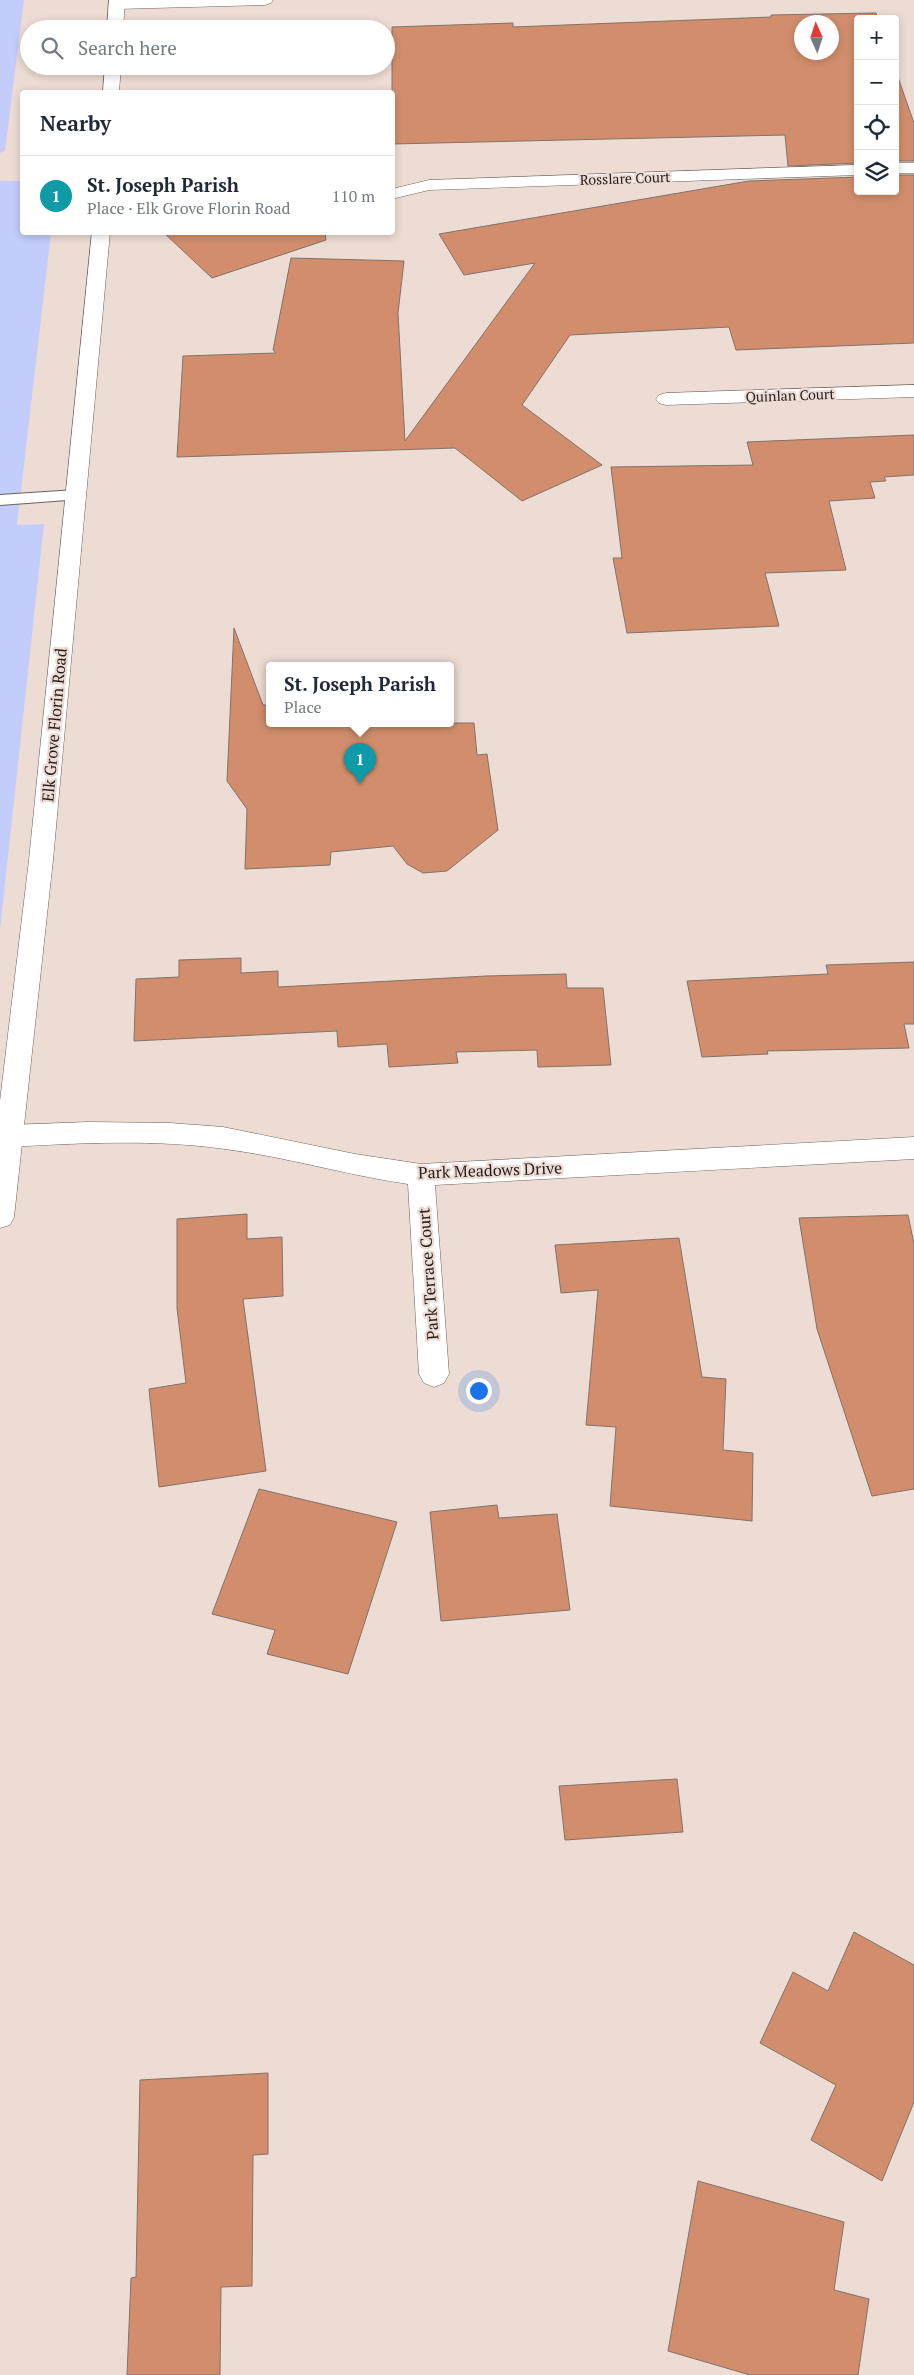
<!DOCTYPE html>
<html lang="en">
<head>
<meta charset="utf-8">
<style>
	:root { --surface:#fff; --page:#f2f2f3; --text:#1f2937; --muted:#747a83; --line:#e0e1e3; --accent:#2563eb }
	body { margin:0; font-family:"PT Serif",serif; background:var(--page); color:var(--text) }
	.controls { position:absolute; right:15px; top:15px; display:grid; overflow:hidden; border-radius:5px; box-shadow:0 2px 8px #0003 }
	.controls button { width:45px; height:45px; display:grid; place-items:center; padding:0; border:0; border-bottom:1px solid var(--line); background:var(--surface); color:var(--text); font:25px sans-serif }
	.compass { position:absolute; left:794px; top:15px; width:45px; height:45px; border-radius:50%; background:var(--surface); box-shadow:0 2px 8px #0003; rotate:357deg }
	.you { position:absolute; left:478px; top:1390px; width:18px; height:18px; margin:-12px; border:4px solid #fff; border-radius:50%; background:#1a73e8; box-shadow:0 0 0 8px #1a73e833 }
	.badge { display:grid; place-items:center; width:32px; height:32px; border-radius:50%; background:var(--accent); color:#fff; font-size:16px; font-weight:700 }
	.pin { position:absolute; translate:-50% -41px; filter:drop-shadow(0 1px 2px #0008) }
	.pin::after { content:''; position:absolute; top:26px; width:18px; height:15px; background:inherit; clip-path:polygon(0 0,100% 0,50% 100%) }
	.popup { position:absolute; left:266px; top:662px; width:188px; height:65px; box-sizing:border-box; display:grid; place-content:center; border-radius:5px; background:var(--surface); filter:drop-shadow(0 1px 4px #0005); font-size:16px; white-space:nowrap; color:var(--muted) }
	.popup b { font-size:19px; color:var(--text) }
	.popup::after { content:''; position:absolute; left:50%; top:100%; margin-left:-10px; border:10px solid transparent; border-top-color:var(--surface) }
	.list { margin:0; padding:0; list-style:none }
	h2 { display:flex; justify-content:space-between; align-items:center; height:65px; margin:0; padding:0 20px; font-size:21px }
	h2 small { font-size:16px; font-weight:400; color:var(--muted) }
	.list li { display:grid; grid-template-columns:32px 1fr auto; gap:15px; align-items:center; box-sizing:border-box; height:80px; padding:0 20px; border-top:1px solid var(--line) }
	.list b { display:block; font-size:19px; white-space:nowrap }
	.list p { margin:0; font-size:16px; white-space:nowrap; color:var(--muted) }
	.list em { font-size:16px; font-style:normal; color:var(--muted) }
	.icon { flex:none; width:28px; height:28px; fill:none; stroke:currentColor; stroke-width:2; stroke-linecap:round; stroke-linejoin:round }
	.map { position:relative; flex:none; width:914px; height:2375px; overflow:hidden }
	.search { position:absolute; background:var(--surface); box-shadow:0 2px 8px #0003; left:20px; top:20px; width:375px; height:55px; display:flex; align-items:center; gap:12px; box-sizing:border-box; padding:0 18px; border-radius:28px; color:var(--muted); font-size:19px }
	.panel { position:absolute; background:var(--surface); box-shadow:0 2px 8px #0003; left:20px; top:90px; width:375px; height:145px; border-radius:5px }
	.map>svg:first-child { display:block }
	.green { fill:#c2cdfc }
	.building { fill:#d28e6c; stroke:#81726b; fill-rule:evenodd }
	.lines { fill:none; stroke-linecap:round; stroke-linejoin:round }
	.lane-casing { stroke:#6f615a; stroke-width:2 }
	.street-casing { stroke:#6f615a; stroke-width:1 }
	.secondary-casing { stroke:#6f615a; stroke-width:1 }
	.lane { fill:#fff; fill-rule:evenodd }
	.street { fill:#fff; fill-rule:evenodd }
	.secondary { fill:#fff; fill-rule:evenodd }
	.labels { text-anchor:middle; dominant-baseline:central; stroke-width:4.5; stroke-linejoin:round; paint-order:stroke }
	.far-street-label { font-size:14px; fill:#26201d; stroke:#eddcd4 }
	.street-label { font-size:16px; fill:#26201d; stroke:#eddcd4 }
</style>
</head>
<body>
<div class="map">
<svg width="914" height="2375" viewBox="0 0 914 2375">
	<rect width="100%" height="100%" fill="#eddcd4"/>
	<path class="green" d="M0 0H24L5 151 0 153Z
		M0 181H22V232L51 233 17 525 44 524 0 930Z"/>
	<path class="building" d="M876 13 878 19H858V163L788 166 785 135 392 144V27L513 23V27L771 17V15ZM802 22H832V52H802Z
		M895 69 914 123V161H895Z
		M895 175H914V343L736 350 729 327 570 335 522 405 602 465 522 501 455 448 177 457 183 356 276 353 273 350 291 258 404 261 398 313 405 441 535 263 464 275 439 234 749 181 858 177V191H895Z
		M163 232H325L326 240 212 278Z
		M914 435V475L884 477 886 481 870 482 875 498 829 501 846 570 765 573 779 626 627 633 613 558H622L611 467 753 465 747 442Z
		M234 628 263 705H270V723H474L477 755 487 754 498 830 447 871 423 873 407 864 393 846 331 852 330 865 245 869 247 809 227 781Z
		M241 958V973L278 971V987L486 976 566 974 567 988H603L611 1065 538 1067 537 1050 456 1052 458 1063 389 1067 387 1044 338 1047 337 1031 134 1041 136 979 179 977V960Z
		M914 962V1024H904L909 1048 767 1051 768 1054 702 1057 687 981 828 974 826 965Z
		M247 1214V1239L282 1237 283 1296 243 1299 266 1471 159 1487 149 1389 186 1383 177 1308V1219Z
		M908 1215 914 1244V1489L872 1496 817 1329 799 1218Z
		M679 1238 702 1377 726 1379 723 1450 753 1453 752 1521 610 1506 616 1427 586 1425 598 1290 561 1293 555 1245Z
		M259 1489 397 1522 348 1674 267 1654 275 1630 212 1614Z
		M497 1505 499 1518 557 1514 570 1610 441 1621 430 1512Z
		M677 1779 683 1832 565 1840 559 1786Z
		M854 1932 914 1965V2102L882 2181 811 2140 836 2085 760 2043 793 1972 828 1991Z
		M268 2073V2154L253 2155 252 2286 221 2287 220 2375H127L131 2278 136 2277 140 2080Z
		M698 2181 844 2222 834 2290 869 2299 858 2375H750L668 2351Z"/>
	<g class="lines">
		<g class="lane-casing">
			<path id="lane" d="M75 490 81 491 84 495 81 499 0 505V495Z"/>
		</g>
		<g class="street-casing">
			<path id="street" d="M114 0H273L271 3 265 5 117 9 111 7 109 4Z
				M895 163H914V173H895Z
				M858 165V175L429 190 392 199V189L429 180Z
				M914 385V397L666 405 659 403 656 399 659 395 666 393Z
				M89 1122 170 1123 223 1127 355 1154 421 1164 914 1137V1159L435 1185 449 1374 444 1383 434 1387 424 1383 419 1374 408 1184C346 1175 287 1157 225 1149 154 1139 81 1143 9 1147L0 1144V1128L9 1125Z"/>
		</g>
		<g class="secondary-casing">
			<path id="secondary" d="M109 0H125L123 29H107Z
				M105 66H121L119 92H103Z
				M92 232H110L53 860 14 1217 10 1225 0 1228V1101L29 860Z"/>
		</g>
		<use href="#lane" class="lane"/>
		<use href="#street" class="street"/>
		<use href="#secondary" class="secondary"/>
	</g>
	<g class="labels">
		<g class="far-street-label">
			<text transform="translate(625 178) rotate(-2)">Rosslare Court</text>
			<text transform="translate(790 395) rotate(-2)">Quinlan Court</text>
		</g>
		<g class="street-label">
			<text transform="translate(54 725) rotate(-85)">Elk Grove Florin Road</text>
			<text transform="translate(490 1170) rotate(-2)">Park Meadows Drive</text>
			<text transform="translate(428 1274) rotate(-94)">Park Terrace Court</text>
		</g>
	</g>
</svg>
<div class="controls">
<button>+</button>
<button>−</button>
<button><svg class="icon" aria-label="locate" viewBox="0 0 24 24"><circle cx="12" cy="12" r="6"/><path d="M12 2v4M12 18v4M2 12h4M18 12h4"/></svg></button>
<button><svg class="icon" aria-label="layers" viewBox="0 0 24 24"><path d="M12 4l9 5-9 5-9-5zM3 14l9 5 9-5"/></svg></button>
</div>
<svg class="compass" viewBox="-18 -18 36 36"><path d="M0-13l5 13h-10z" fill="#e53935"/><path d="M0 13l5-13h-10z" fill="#747a83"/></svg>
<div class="you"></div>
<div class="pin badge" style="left:360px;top:784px;background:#0f9aa8">1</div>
<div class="popup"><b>St. Joseph Parish</b>Place</div>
<div class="search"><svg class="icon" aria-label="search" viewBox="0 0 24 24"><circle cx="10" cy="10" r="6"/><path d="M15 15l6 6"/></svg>Search here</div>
<section class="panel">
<h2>Nearby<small></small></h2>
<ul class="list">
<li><span class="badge" style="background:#0f9aa8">1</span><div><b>St. Joseph Parish</b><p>Place · Elk Grove Florin Road</p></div><em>110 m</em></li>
</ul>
</section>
</div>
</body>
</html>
